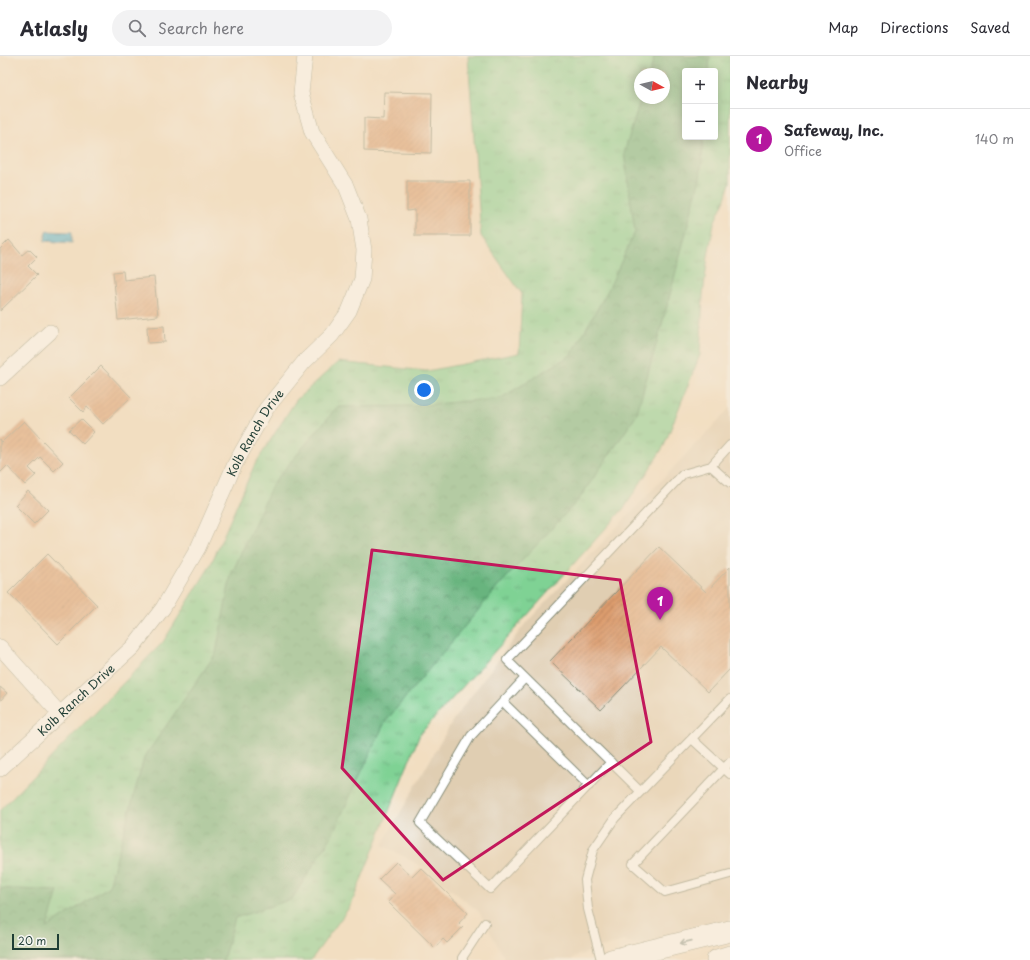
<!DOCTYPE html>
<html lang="en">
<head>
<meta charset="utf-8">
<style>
	:root { --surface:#fff; --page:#f2f2f3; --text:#2b2b33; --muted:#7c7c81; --line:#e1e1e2; --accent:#b5179e }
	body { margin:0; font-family:"Playpen Sans",sans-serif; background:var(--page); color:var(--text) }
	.controls { position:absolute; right:12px; top:12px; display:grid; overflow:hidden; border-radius:4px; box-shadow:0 2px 10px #0003 }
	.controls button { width:36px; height:36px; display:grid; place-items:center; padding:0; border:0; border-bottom:1px solid var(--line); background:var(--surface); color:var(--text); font:20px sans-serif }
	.compass { position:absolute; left:634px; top:12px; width:36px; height:36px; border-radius:50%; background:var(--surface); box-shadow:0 2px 10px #0003; rotate:98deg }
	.scale { position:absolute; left:12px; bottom:10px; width:47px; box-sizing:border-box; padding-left:4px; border:2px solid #1f3d34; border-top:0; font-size:11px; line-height:14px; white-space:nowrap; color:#1f3d34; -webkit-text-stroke:3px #f6f6f2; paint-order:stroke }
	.you { position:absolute; left:424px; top:334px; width:14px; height:14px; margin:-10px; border:3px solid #fff; border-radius:50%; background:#1a73e8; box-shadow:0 0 0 6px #1a73e833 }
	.badge { display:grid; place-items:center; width:26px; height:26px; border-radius:50%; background:var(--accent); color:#fff; font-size:13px; font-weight:700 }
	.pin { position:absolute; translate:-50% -33px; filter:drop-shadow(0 1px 2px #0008) }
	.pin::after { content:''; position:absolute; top:21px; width:14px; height:12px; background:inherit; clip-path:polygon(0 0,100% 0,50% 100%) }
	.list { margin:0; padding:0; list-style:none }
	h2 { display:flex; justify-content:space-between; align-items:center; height:52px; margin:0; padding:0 16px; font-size:17px }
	h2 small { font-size:13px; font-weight:400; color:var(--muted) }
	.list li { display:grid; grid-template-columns:26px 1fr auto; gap:12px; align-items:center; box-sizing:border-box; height:60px; padding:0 16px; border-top:1px solid var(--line) }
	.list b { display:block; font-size:15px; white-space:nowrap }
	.list p { margin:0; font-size:13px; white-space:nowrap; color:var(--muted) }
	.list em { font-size:13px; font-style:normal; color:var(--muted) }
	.icon { flex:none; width:22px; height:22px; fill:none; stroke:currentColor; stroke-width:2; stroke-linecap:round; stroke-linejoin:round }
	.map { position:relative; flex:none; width:730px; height:904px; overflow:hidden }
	header { display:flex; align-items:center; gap:24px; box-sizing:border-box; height:56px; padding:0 20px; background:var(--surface); border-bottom:1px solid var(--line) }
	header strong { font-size:19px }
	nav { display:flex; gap:22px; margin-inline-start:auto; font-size:14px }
	.search { width:280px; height:36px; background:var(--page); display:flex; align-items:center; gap:10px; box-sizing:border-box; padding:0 14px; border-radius:22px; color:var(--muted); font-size:15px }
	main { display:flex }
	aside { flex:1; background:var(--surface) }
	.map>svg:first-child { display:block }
	.built { fill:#e0ceb2 }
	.grass { fill:url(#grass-tufts); stroke:#4f8864; fill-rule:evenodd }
	.forest { fill:url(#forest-crowns); stroke:#437859 }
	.water { fill:url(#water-waves); stroke:#3b7a84 }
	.building { fill:url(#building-hatch) }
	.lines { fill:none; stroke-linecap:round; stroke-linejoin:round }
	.lane-casing { stroke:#888e7a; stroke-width:10 }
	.street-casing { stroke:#888e7a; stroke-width:16 }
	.secondary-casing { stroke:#888e7a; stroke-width:22 }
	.lane { stroke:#fff; stroke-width:8 }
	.street { stroke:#fff; stroke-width:15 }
	.secondary { stroke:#fff; stroke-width:21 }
	.oneway { stroke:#8f9e9a }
	.marked { fill:none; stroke:#c2185b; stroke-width:3; stroke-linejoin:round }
	.labels { text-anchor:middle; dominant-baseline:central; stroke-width:3.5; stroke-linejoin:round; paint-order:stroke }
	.street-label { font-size:12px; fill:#1f3d34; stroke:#f6f6f2 }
</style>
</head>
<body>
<header>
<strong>Atlasly</strong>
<div class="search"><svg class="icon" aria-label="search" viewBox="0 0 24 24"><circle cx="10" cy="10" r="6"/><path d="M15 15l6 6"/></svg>Search here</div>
<nav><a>Map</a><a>Directions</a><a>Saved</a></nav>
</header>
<main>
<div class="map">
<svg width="730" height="904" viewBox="0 0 730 904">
	<defs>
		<pattern id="grass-tufts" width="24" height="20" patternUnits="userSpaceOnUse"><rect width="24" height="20" fill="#7fd294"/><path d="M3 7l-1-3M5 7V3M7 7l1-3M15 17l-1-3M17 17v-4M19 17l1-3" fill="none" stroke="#67ac7a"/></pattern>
		<pattern id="forest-crowns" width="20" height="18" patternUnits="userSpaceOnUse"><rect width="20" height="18" fill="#67b47e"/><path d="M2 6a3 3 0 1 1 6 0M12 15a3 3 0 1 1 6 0" fill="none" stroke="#549468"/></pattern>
		<pattern id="water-waves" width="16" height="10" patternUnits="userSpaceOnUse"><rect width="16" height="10" fill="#57b6d5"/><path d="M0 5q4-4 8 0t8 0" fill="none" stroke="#4795ae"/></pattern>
		<pattern id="building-hatch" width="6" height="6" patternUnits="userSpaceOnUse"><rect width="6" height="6" fill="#dc9b6d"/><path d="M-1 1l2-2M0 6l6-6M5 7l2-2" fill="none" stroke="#b2805a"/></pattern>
	</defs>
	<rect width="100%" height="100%" fill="#f6f6f2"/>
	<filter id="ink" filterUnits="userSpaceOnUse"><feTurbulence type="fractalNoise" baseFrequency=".025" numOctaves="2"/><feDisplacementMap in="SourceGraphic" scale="8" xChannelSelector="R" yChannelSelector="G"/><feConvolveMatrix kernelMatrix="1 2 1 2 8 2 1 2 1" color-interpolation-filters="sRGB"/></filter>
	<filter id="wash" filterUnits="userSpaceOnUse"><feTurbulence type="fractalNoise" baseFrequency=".012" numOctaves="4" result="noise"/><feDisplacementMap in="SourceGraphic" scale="16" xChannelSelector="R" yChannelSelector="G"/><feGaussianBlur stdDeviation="0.9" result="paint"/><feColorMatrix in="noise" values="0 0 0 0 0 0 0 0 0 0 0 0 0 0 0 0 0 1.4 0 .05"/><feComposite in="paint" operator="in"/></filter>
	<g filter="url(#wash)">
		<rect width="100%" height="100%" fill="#f2dec1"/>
		<path class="built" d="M730 352V868L640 888 631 887 623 885 574 901 572 904H506L479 856 423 811 382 789 453 664 525 568Z"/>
		<path class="grass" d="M468 0H730V126L725 143 714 167 708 200 703 239 700 299 664 390 625 451 420 678 351 849 311 904H0V754L163 586 210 510 254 410 296 344 338 306 427 315 519 297 522 238 481 180ZM685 15H715V81H685ZM640 18H664V42H640Z"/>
		<path class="forest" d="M655 0H710L709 15H685V81H704L700 122 666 254 636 360 579 443 494 535 385 666 330 783 292 843 235 862 223 904H0V832L58 835 47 872 109 830 144 702 216 597 231 519 273 427 337 351 412 350 501 342 571 299 608 234 635 176 624 97 641 42H664V18H649Z"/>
		<path class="water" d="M46 175 72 176V187L45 185Z"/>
		<g id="blocks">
			<path class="building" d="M384 36 432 37 431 97 364 95V62L383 63Z
				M407 125H470V180H415V154L407 155Z
				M9 184 22 199 29 193 37 201 28 210 37 219 0 255V228L1 227 0 226V193Z
				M123 215 124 224 154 221 158 260 118 264 113 216Z
				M164 270 165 286 148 287 147 271Z
				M101 310 131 341 103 368 87 351 83 356 69 342Z
				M81 363 94 376 83 388 69 374Z
				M24 365 63 406 54 415 40 401 29 412 36 419 25 429 7 410 0 417V383L2 386Z
				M28 435 48 454 34 468 15 449Z
				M659 491 706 536 730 511V613L708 636 661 591 601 654 550 605Z
				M47 498 97 549 58 588 8 537Z
				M0 631 7 637 0 645Z
				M396 806 412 821 421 812 468 857 459 867 463 871 447 887 443 883 435 892 388 846 395 838 379 823Z"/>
		</g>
	</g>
	<g filter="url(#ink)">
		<use href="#blocks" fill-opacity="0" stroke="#888e7a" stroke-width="1"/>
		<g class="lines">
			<g class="lane-casing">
				<path id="lane" d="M711 410 730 389
					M525 622 471 680 420 767 490 833 611 706
					M503 646 589 730
					M692 683 730 718
					M730 706 633 808 665 836 730 818
					M640 735 507 604 683 418 711 410 730 427
					M463 904 462 902 485 867
					M601 904 588 853 585 824 593 794 615 762 730 643"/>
			</g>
			<g class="street-casing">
				<g id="street">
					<path d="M0 322 50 276"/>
					<path d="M0 591 60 658"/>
					<path id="s1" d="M0 713 133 591 163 552 198 492 235 408 266 353 304 306 332 279 349 255 362 223 364 194 359 163 346 130 312 76 301 37 305 0"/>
				</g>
			</g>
			<g class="secondary-casing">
				<path id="secondary" d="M611 904 730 875
					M717 904 730 900"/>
			</g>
			<use href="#lane" class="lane"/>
			<use href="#street" class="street"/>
			<use href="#secondary" class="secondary"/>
		</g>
		<defs><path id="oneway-shaft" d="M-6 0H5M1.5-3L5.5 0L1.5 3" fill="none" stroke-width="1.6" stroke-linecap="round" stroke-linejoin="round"/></defs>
		<use class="oneway" href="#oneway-shaft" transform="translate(686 886) rotate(167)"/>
	</g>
	<path d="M0 0H730V904H0ZM372 494 620 524 651 686 443 824 342 712Z" fill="#f2dec1" fill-opacity=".55" fill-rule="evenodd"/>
	<path class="marked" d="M372 494 620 524 651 686 443 824 342 712Z"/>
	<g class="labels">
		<g class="street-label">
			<text stroke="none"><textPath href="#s1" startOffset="428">Kolb Ranch Drive</textPath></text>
			<text stroke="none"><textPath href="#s1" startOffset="103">Kolb Ranch Drive</textPath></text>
		</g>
	</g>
</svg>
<div class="controls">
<button>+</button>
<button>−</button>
</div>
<svg class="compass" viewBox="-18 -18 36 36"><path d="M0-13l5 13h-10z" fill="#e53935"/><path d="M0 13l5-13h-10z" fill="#7c7c81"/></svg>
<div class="scale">20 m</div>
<div class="you"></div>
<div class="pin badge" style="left:660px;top:564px">1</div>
</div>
<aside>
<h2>Nearby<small></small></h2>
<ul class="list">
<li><span class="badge">1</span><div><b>Safeway, Inc.</b><p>Office</p></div><em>140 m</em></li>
</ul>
</aside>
</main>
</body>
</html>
